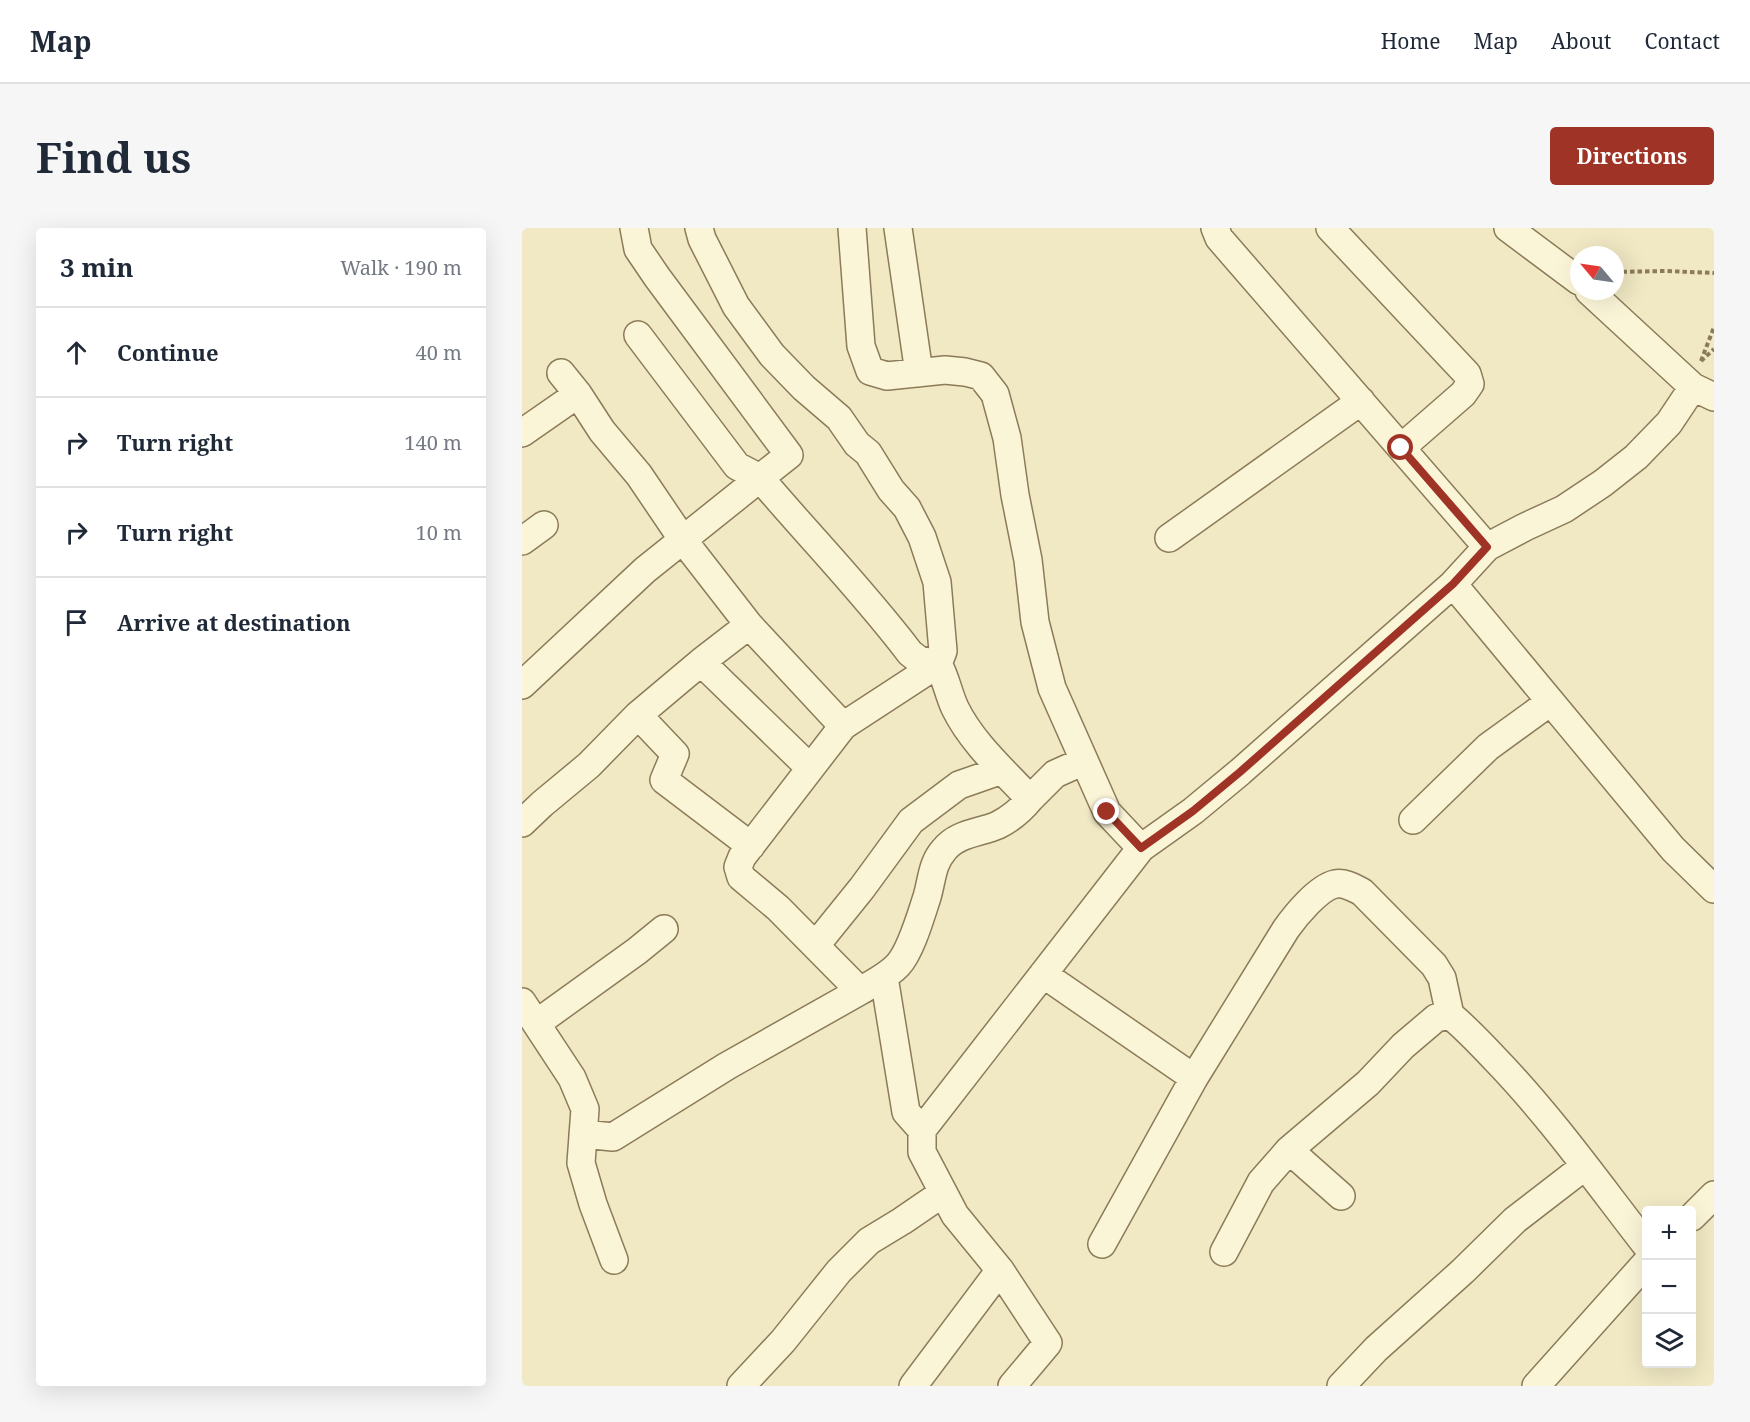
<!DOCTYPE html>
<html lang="en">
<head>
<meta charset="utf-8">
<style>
	:root { --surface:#fff; --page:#f6f6f7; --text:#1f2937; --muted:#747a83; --line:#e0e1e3; --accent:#9f3426 }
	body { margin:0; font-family:"Noto Serif",serif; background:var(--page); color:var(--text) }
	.controls { position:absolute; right:18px; bottom:18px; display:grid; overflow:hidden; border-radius:6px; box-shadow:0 6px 24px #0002 }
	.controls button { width:54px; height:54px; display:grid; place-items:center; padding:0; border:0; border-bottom:2px solid var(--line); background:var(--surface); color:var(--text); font:30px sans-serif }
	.compass { position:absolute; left:1048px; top:18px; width:54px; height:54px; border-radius:50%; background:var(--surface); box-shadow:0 6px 24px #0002; rotate:299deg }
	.stop { position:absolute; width:18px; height:18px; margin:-14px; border:4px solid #9f3426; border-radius:50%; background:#fff }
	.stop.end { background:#9f3426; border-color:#fff; box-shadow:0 2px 6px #0008 }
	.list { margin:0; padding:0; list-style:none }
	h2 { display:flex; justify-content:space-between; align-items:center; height:78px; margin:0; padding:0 24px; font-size:26px }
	h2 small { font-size:20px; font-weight:400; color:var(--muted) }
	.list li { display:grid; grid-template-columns:39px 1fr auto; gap:18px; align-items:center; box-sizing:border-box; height:90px; padding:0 24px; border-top:2px solid var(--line) }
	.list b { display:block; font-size:22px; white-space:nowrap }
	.list em { font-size:20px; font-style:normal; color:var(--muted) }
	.icon { flex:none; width:33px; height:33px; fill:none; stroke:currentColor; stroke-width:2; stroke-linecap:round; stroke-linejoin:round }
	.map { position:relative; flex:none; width:1192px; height:1158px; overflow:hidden; border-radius:6px }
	header { display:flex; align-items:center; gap:36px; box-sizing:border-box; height:84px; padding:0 30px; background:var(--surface); border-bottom:2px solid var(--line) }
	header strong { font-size:28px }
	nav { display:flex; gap:33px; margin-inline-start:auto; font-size:21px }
	.intro { display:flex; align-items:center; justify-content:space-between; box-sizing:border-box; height:144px; padding:0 36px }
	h1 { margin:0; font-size:42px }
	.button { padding:15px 27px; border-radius:6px; background:var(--accent); color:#fff; font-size:21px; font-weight:700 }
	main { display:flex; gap:36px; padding:0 36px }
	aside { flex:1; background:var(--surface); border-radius:6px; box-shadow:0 6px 24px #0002 }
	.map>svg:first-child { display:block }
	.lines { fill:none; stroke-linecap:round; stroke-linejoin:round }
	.minor-casing { stroke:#8c7b59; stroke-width:30 }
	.path { stroke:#8c7b59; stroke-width:4; stroke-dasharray:4.5 3; stroke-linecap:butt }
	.minor { stroke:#fbf5d8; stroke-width:27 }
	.route { stroke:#9f3426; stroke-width:8 }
</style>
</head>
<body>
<header>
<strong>Map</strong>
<nav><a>Home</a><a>Map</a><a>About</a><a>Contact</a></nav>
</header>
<div class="intro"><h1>Find us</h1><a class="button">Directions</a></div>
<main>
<aside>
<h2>3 min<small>Walk · 190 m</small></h2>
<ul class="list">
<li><svg class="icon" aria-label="ahead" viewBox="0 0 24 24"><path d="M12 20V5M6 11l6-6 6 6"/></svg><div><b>Continue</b></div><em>40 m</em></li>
<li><svg class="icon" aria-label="right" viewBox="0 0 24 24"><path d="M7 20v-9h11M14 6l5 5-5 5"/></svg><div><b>Turn right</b></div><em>140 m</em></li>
<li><svg class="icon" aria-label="right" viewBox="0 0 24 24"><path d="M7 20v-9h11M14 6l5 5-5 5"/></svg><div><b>Turn right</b></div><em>10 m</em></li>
<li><svg class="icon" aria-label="arrive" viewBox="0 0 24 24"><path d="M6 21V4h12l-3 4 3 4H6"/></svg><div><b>Arrive at destination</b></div></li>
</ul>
</aside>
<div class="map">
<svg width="1192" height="1158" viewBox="0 0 1192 1158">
	<rect width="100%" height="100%" fill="#f1e9c4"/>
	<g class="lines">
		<g class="minor-casing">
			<path id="minor" d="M112 0 116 21 135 49 267 227 238 250C288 309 341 363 388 425L397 432 416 436C424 450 426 465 433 480 450 515 482 543 508 571L533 546 562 533
				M177 0 180 11 214 78 250 127 282 160 317 190 335 216 346 225 369 262 385 280 400 309 415 354 421 423 416 436 321 498 227 397
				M330 0 339 118 348 143 365 148 423 142 443 144 459 148 473 166 485 210 493 267 506 332 513 394 530 460 585 584 619 620
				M376 0 397 145
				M693 0 697 10 965 319
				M808 0 945 146 948 156 941 166 879 220
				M986 0 1057 53
				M1067 63 1171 159 1192 169
				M0 205 56 166
				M647 310 839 173
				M0 313 22 297
				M931 356 1151 621 1192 661
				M179 434 288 540
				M0 457 123 342 238 250 215 238 116 107
				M116 487 153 526 142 552 229 618
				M891 592 966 519 1028 474
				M0 595 20 576 67 537 116 487 179 434 227 397 161 312 117 247 80 203 56 166 39 145
				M294 717 340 660 389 593 437 557 480 542
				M521 746 672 850 764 701C774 687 796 660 813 656 823 654 832 660 840 664L912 737 920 750 928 787
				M362 749 384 884 400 902
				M338 763C351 755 366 748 376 737 389 723 399 687 405 669 410 652 410 635 422 622 435 605 458 605 476 597 488 591 499 582 508 571
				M0 774 50 850 63 881 59 935 71 976 92 1032
				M15 795 115 723 142 701
				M61 906 91 909 205 838 338 763 256 680 219 649 216 639 220 629 321 498
				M767 922 819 968
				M1170 989 1192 967
				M580 1016 672 850
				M702 1024 739 954 767 922 846 855 881 818 914 790 928 787C944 800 959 816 974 832 1029 889 1075 954 1124 1017
				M219 1158 261 1113 317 1043 347 1013 380 993 421 965
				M391 1158 478 1042
				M490 1158 526 1115 478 1042 433 987 400 924V902L619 620 671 583 718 544 931 356 965 319 1003 299 1042 281 1081 255 1114 229 1147 195 1171 159
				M819 1158 854 1121 941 1043 993 992 1063 938
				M1014 1158 1124 1035"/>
		</g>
		<path class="path" d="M1093 44 1144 43 1192 45
			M1179 133 1192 121
			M1179 133 1192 99"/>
		<use href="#minor" class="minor"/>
	</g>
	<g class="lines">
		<path class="route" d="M585 584 619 620 671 583 718 544 931 356 965 319 879 220"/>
	</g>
</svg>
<div class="controls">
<button>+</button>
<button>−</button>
<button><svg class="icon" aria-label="layers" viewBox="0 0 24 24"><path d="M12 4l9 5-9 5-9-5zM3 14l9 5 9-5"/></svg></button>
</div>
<svg class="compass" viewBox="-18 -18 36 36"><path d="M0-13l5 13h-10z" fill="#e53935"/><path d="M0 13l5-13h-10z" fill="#747a83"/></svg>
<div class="stop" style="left:879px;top:220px"></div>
<div class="stop end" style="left:585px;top:584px"></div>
</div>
</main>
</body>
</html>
